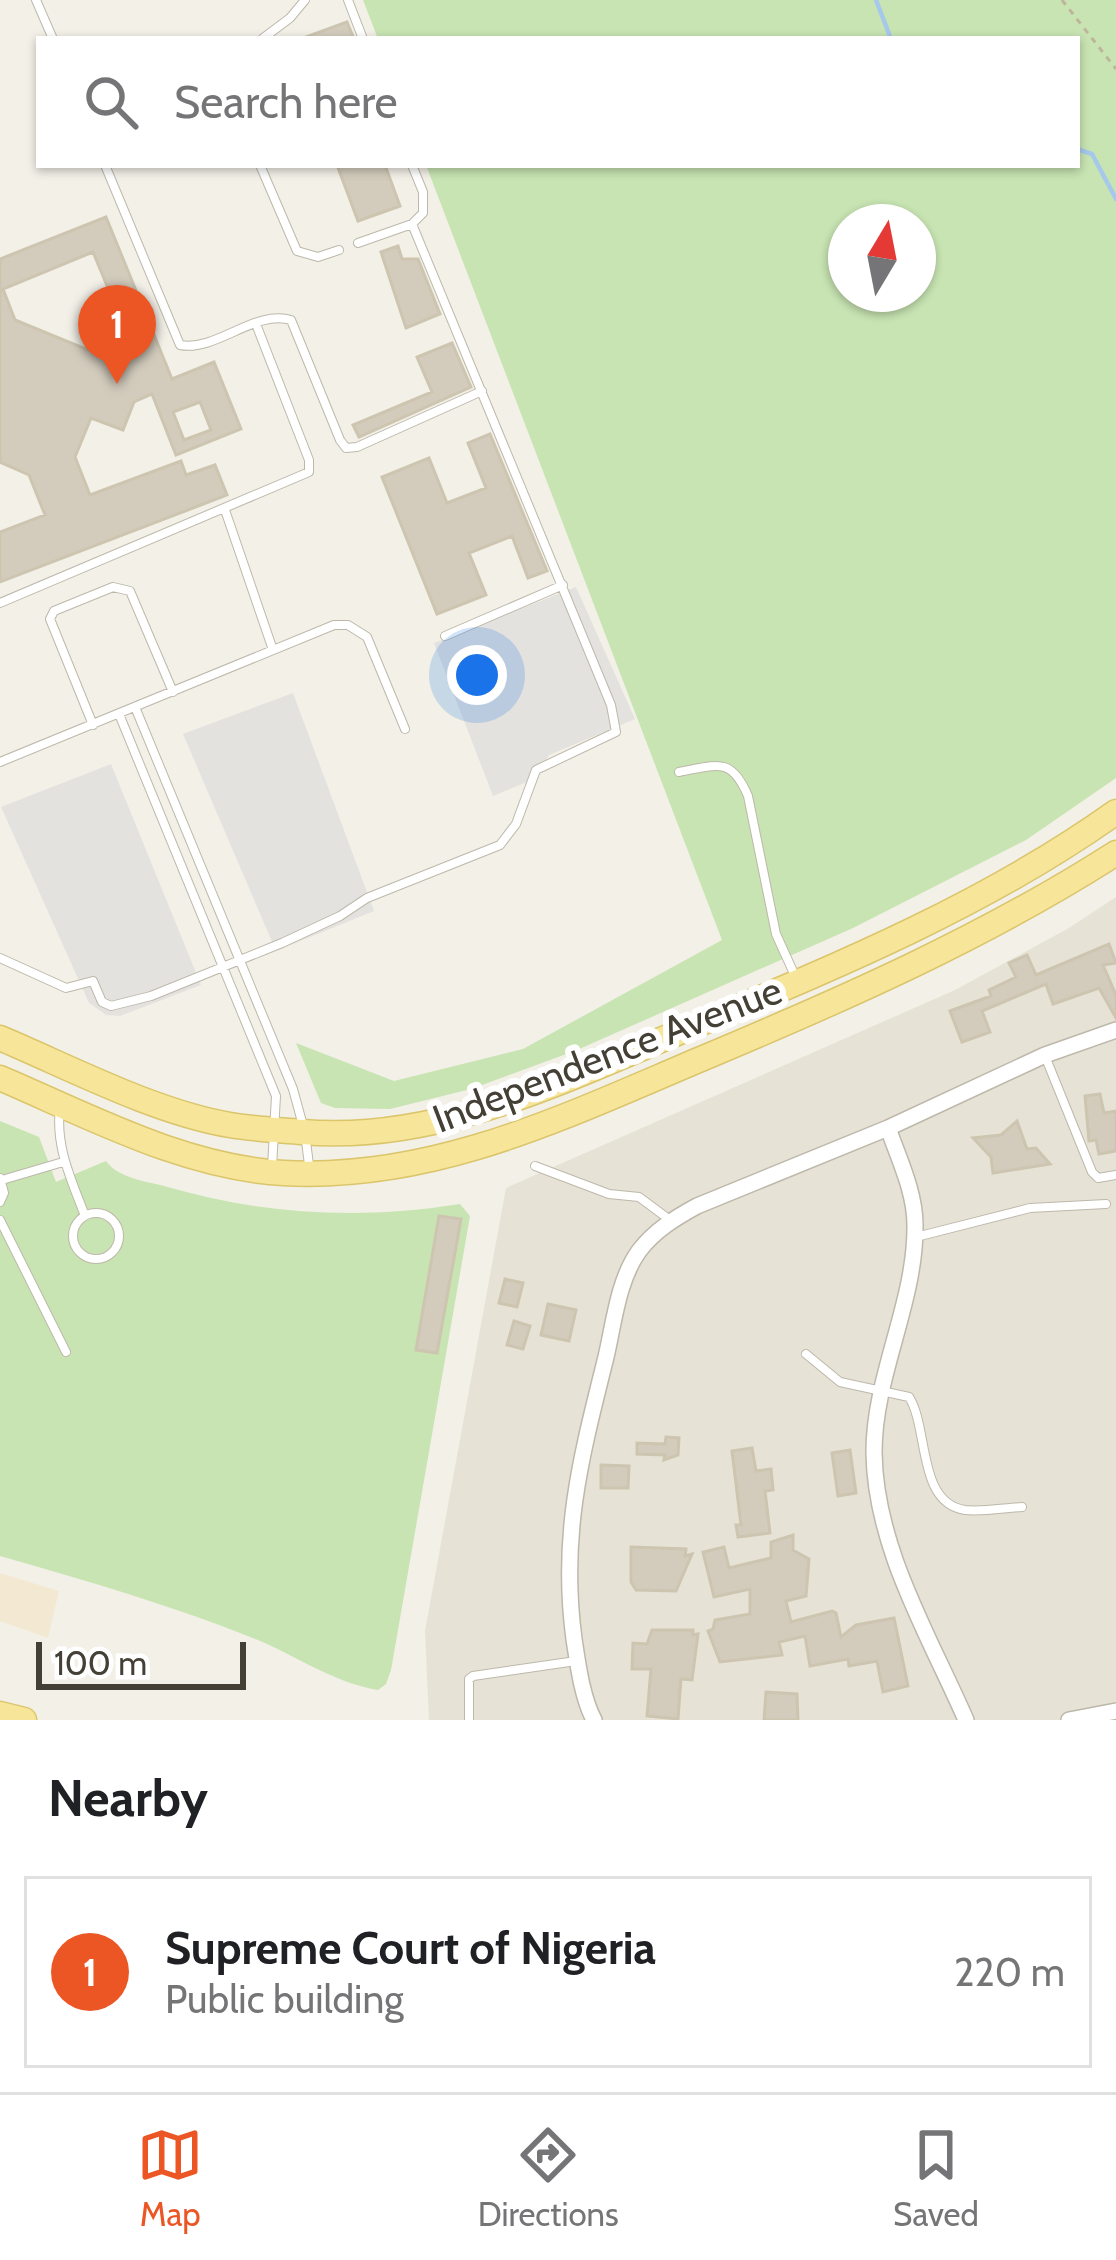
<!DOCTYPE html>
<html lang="en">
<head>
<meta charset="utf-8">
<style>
	:root { --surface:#fff; --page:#f2f2f2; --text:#202124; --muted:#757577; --line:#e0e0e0; --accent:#eb5624 }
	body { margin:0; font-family:Cabin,sans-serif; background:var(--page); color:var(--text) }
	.compass { position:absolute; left:828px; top:204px; width:108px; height:108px; border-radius:50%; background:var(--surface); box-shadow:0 3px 9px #0004; rotate:10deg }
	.scale { position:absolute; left:36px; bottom:30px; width:210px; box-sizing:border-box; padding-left:12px; border:6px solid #444036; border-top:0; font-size:33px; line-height:42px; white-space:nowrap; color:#444036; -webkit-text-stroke:9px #fff; paint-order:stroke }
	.you { position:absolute; left:477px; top:675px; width:42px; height:42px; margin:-30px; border:9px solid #fff; border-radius:50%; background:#1a73e8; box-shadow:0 0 0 18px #1a73e833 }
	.badge { display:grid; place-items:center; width:78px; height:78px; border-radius:50%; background:var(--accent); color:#fff; font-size:39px; font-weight:700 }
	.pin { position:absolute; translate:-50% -99px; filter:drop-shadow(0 3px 6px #0008) }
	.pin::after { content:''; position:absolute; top:63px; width:42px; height:36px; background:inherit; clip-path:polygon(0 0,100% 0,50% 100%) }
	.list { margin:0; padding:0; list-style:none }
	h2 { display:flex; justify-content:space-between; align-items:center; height:156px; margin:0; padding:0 48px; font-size:51px }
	h2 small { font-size:39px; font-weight:400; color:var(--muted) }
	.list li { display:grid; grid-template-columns:78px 1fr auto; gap:36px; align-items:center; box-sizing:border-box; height:192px; margin:0 24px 24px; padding:0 24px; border:3px solid var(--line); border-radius:0px }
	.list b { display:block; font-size:45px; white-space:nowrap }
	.list p { margin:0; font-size:39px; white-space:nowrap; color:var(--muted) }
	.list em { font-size:39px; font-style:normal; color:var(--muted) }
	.icon { flex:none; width:66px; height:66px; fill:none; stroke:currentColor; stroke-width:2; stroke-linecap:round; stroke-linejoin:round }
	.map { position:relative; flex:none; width:1116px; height:1720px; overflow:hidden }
	.search { position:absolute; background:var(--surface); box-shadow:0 3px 9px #0004; left:36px; right:36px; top:36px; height:132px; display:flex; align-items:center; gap:30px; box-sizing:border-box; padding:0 42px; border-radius:0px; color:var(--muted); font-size:45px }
	.sheet { height:372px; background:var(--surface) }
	nav { display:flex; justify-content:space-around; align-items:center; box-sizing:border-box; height:168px; border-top:3px solid var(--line); background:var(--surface); font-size:33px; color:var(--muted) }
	nav a { display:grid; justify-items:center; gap:6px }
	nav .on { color:var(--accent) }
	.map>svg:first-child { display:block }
	.residential { fill:#e6e2d5 }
	.commercial { fill:#f3e9d3 }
	.green { fill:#c8e4b2; fill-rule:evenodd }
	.parking { fill:#e3e2de }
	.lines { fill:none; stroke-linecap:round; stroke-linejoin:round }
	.stream { stroke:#a6c8eb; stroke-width:4.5 }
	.building { fill:#d3ccbd; stroke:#cdc5b0; stroke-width:3; fill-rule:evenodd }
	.lane-casing { stroke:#bdb8aa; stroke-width:10 }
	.street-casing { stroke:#bdb8aa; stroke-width:18 }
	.primary-casing { stroke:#dbc56b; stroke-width:27 }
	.path { stroke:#beb59c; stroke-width:3; stroke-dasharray:6 6; stroke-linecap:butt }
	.lane { stroke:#fff; stroke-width:8 }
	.street { stroke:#fff; stroke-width:15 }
	.primary { stroke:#f7e69a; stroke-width:24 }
	.labels { text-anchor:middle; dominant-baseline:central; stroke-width:12; stroke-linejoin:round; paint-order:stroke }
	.street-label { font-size:39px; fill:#444036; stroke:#fff }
</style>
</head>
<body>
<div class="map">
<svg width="1116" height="1720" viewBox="0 0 1116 1720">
	<rect width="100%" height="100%" fill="#f2f0e7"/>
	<path class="residential" d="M1116 897V1720H429L425 1631 506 1188 955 990 1069 928Z"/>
	<path class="commercial" d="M0 1573 59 1591 48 1638 0 1621Z"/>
	<path class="green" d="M363 0H1116V778L1026 840 853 928 577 1050 471 1089 390 1109 335 1108 321 1103 296 1043 394 1081 523 1049 722 940 426 165H1077V39H378ZM846 222H918V294H846Z
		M0 1121 39 1137 56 1182 106 1161C118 1178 145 1181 164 1186 263 1215 359 1220 460 1204L470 1216 391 1670 386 1684 378 1690C335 1683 298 1657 258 1640 174 1606 87 1581 0 1556Z"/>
	<path class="parking" d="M576 587 635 719 549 755 534 779 493 796 434 643Z
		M293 693 374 911 276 951 183 734Z
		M111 764 201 985 120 1016 106 1015 89 1003 1 807Z"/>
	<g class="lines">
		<path class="stream" d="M876 0 891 39
			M1077 149 1092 154 1116 199"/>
	</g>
	<path class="building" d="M347 22 354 39H304L303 38Z
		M337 165H385L400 206 358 221Z
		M106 217 172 379 214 362 241 429 176 455 152 394 134 402 123 430 91 418 75 457 90 495 181 461 186 475 215 465 227 495 0 582V532L45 515 29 475 0 462V259ZM93 252 132 346 105 357 15 320 3 289ZM200 402 211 430 184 440 173 412Z
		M398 246 402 259H418L440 314 406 328 381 252Z
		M452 343 471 387 359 437 353 425 432 392 417 357Z
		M490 434 547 571 528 578 512 536 469 553 486 595 437 614 382 477 429 458 447 503 486 488 468 443Z
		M1109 944 1116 963 1103 965 1116 995V1018L1099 988 1053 1004 1046 984 982 1011 990 1032 962 1042 950 1011 991 996 989 990 1016 977 1009 963 1027 955 1036 975Z
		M1100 1094 1104 1113 1116 1111V1151L1099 1154 1096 1140 1089 1141 1085 1096Z
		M1017 1121 1027 1149 1036 1148 1050 1164 993 1173 991 1157 973 1138 1001 1135Z
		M439 1216 461 1219 437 1353 416 1350Z
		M505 1279 523 1283 517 1307 499 1303Z
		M548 1304 576 1310 569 1341 541 1335Z
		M514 1321 530 1326 523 1349 507 1345Z
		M666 1437 679 1438 678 1455 664 1460 665 1455 637 1454V1443L665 1444Z
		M752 1448 756 1471 771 1469 773 1490 765 1491 770 1533 738 1537 736 1525H741L732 1451Z
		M850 1450 856 1493 838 1496 832 1453Z
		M601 1465 629 1466 628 1488H601Z
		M793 1535V1550L809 1559 806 1596 786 1601 791 1622 832 1611 836 1613 841 1637 856 1625 894 1618 908 1686 883 1692 877 1661 849 1666 848 1659 810 1666 805 1636 779 1642 782 1655 720 1662 708 1631 713 1629 715 1620 750 1614V1589L714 1597 703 1552 724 1547 729 1568 771 1558V1542Z
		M631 1547 686 1549 685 1556 692 1554 676 1591 636 1590 631 1582Z
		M652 1630H693V1635L698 1634 692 1680 681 1679 678 1719 647 1716 651 1669H632L633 1643 647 1644Z
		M766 1692 797 1694 798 1720H764Z"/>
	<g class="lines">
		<g class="lane-casing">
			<path id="lane" d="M36 0 53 39
				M348 0 363 39
				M262 39 290 18 305 0
				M105 165 180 345C216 352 255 309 291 320L340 440 346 448 357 447 482 391
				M260 165 297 251 318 257 339 250
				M358 243 412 224 423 213V192L412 165
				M225 510 273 650
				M0 603 309 472V460L256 324
				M445 636 563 585
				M135 707 293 1089 305 1133 309 1165
				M119 714 276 1096 272 1167
				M93 725 50 619 54 611 113 587 130 591 173 692
				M0 762 334 625H348L367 637 405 729
				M679 772C717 765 731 756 748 796L776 934 796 978
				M0 958 66 988 93 981 102 1002 111 1006 151 996 282 943 340 916 367 898 500 845 516 824 536 770 616 732 611 705 412 224
				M1045 1056 1092 1172 1098 1178 1116 1175
				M60 1108C55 1147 72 1181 85 1216
				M535 1166 609 1194 639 1197 670 1220
				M0 1178 4 1193 0 1202
				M2 1180 63 1162
				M73 1236a23 23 0 1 1 46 0a23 23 0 1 1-46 0Z
				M0 1220 66 1352
				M916 1237 1030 1208 1106 1204
				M806 1354 840 1382 909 1397C929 1428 917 1503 965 1510 982 1512 1004 1508 1022 1507
				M469 1720V1679L473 1676 576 1661"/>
		</g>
		<g class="street-casing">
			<path id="street" d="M888 1128C899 1159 915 1192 915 1225 916 1302 874 1375 874 1452 875 1547 929 1635 966 1720
				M594 1720C582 1697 578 1665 574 1639 560 1535 581 1457 606 1357 614 1323 618 1280 639 1251 654 1231 675 1218 697 1206L888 1128 1045 1055 1116 1030
				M1069 1720 1116 1711"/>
		</g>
		<g class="primary-casing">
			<path id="primary" d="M0 1038C71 1068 154 1112 230 1125 253 1129 279 1130 302 1132 440 1144 571 1077 694 1026 840 965 987 904 1116 812
				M0 1078C89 1116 185 1168 284 1173 434 1181 566 1116 701 1059 844 999 985 937 1116 853
				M0 1714 24 1720"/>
		</g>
		<path class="path" d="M1062 0 1116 69"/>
		<use href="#lane" class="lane"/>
		<use href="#street" class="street"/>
		<use href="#primary" class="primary"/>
	</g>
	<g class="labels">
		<g class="street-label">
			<text transform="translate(607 1054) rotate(-21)">Independence Avenue</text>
		</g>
	</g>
</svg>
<svg class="compass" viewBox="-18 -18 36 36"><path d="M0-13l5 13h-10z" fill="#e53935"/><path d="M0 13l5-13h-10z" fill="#757577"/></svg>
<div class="scale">100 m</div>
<div class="you"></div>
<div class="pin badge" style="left:117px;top:384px">1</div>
<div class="search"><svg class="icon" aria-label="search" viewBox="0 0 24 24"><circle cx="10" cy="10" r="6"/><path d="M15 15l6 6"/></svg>Search here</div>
</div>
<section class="sheet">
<h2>Nearby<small></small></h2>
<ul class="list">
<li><span class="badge">1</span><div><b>Supreme Court of Nigeria</b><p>Public building</p></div><em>220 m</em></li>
</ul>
</section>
<nav>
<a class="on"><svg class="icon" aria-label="map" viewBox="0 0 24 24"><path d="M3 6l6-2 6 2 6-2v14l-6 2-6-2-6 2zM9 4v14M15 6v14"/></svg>Map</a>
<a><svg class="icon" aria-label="directions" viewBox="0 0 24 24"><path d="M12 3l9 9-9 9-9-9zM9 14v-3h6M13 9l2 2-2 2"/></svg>Directions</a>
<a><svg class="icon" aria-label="saved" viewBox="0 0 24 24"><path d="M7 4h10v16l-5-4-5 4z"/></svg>Saved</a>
</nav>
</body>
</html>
